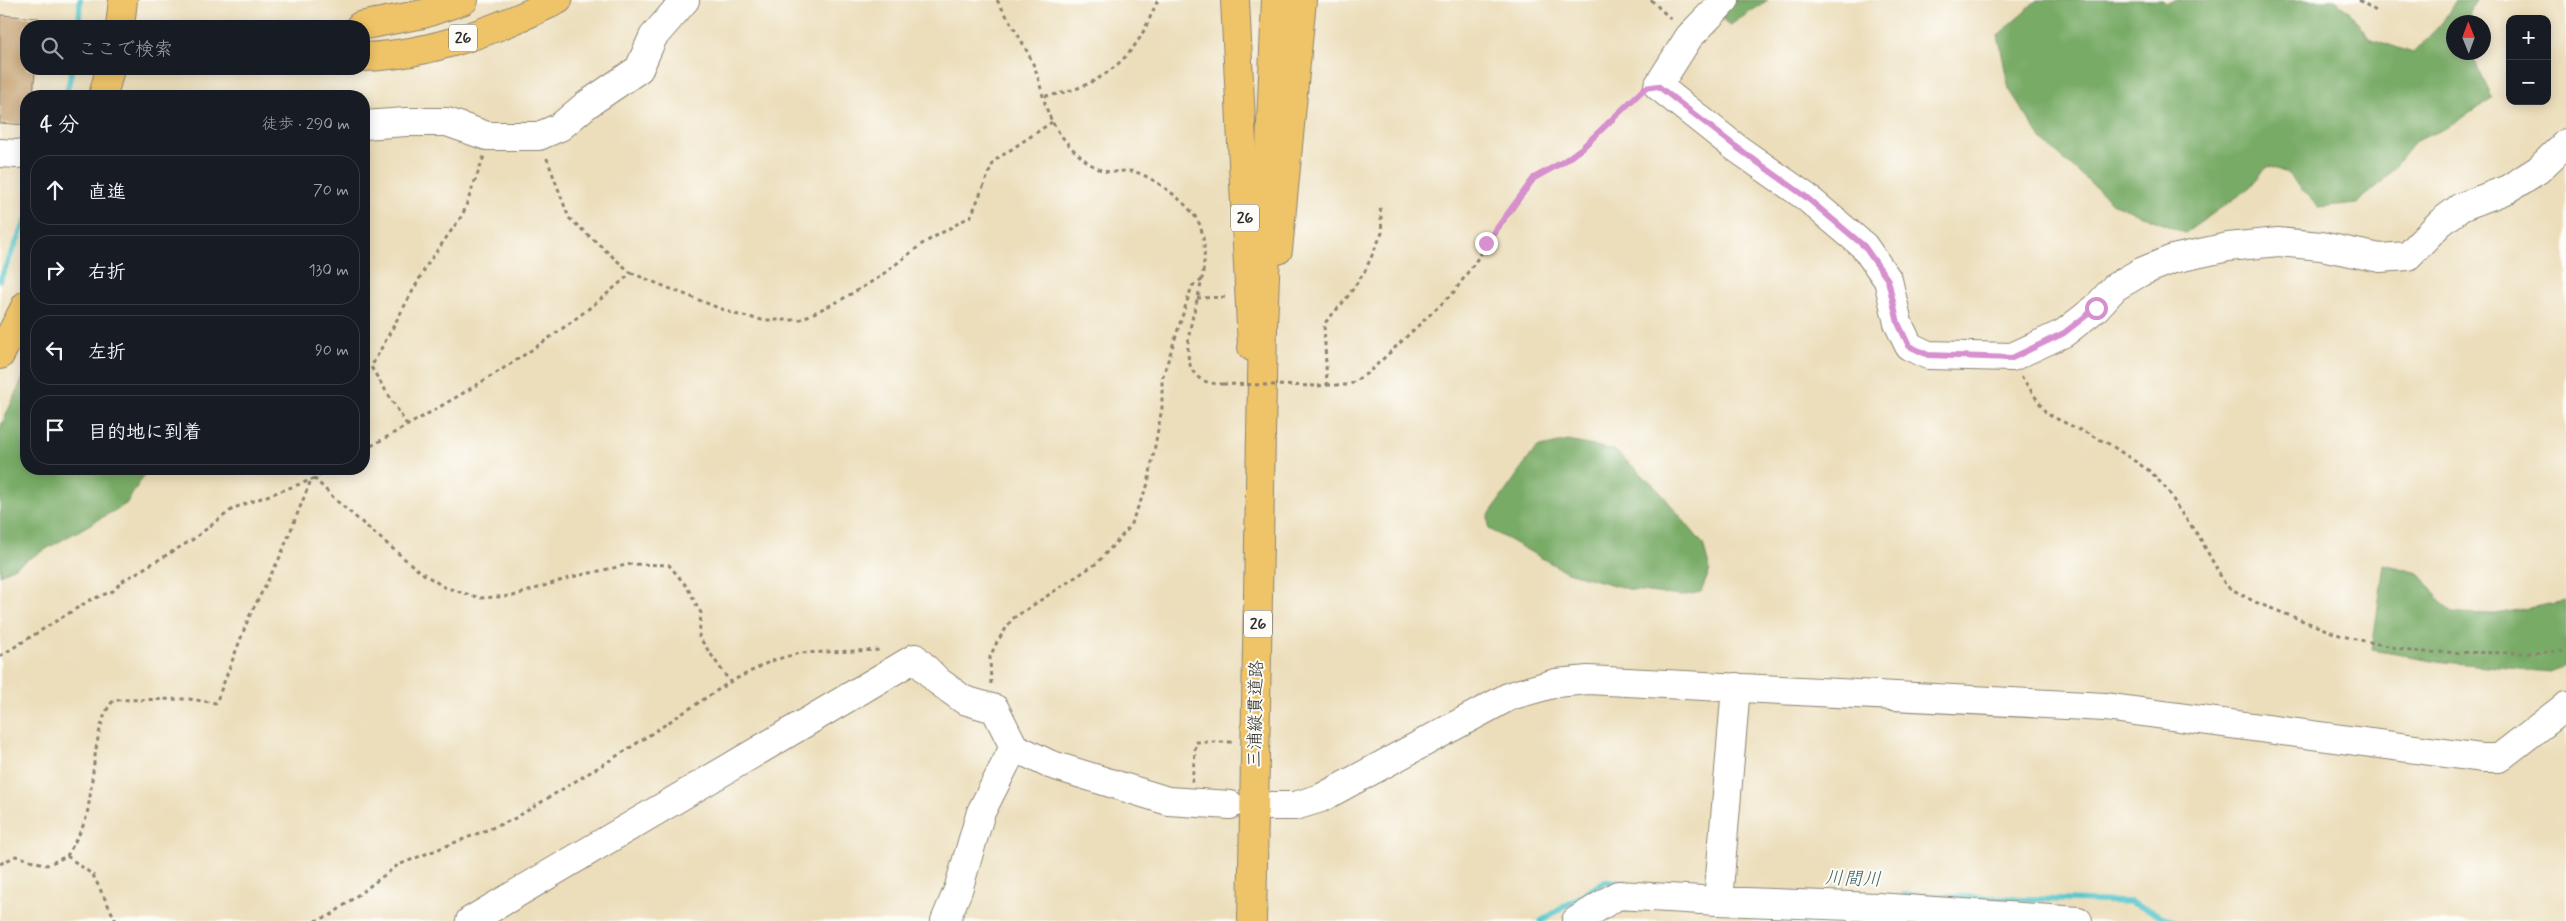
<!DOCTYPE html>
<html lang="ja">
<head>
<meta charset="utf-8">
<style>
	:root { --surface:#171b24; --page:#20242c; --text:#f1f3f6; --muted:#9ea1a6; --line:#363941 }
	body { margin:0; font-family:Mynerve,"Klee One",sans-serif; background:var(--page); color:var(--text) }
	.controls { position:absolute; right:15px; top:15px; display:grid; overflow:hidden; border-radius:10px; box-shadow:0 2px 12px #0003 }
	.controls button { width:45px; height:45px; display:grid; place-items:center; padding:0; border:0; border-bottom:1px solid var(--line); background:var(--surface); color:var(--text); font:25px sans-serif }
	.compass { position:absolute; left:2446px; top:15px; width:45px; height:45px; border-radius:50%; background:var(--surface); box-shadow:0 2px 12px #0003; rotate:359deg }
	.stop { position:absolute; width:15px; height:15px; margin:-11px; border:4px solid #d690ce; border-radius:50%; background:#fff }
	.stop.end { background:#d690ce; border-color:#fff; box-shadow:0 1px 5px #0008 }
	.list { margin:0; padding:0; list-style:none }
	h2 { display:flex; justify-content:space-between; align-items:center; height:65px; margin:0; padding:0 20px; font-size:21px }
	h2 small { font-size:16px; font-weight:400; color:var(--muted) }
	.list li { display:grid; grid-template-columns:32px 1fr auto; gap:15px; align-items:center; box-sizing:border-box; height:70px; margin:0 10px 10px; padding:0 10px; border:1px solid var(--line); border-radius:20px }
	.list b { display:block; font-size:19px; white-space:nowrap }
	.list em { font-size:16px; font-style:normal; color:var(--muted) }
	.icon { flex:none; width:28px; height:28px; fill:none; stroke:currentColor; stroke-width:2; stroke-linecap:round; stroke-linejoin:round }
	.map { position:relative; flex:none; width:2566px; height:921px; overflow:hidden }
	.search { position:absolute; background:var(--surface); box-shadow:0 2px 12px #0003; left:20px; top:20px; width:350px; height:55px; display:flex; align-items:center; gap:12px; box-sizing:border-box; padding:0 18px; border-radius:20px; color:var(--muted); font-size:19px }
	.panel { position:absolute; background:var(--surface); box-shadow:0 2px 12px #0003; left:20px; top:90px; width:350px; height:385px; border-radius:20px }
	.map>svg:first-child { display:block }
	.forest { fill:#78ab66; stroke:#526b48 }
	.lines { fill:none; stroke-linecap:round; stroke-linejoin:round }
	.stream { stroke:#5ac7cd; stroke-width:5.5 }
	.building { fill:#c39d6c }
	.minor-casing { stroke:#8c8473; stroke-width:30 }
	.major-casing { stroke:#8c8473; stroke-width:30 }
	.highway-casing { stroke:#8c8473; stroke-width:30 }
	.path { stroke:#8c8473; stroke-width:3; stroke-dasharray:4 4; stroke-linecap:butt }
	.minor { stroke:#fff; stroke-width:28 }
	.major { stroke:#efc469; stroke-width:28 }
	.highway { stroke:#efc469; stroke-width:28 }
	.path-bridge { stroke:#8c8473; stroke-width:3; stroke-dasharray:4 4; stroke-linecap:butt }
	.route { stroke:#d690ce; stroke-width:6 }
	.labels { text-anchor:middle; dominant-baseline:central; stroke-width:4; stroke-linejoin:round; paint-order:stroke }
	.shield { fill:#fdfcf7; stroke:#6a6a68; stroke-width:1 }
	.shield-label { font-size:16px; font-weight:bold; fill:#2b2b2b }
	.street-label { font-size:18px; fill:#2b2b2b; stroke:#fdfcf7 }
	.water-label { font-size:19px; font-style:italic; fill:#3b6264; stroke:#fdfcf7 }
</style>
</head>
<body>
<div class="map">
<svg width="2566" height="921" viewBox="0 0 2566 921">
	<rect width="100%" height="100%" fill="#fdfcf7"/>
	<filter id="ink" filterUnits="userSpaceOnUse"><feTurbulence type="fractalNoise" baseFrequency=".02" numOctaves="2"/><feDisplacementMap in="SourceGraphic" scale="10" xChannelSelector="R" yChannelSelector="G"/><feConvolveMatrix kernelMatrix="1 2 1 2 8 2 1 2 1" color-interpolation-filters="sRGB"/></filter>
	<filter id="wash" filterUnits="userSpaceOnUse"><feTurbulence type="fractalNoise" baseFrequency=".0096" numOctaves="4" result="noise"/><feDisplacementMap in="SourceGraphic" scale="20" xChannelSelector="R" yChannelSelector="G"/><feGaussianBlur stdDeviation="1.12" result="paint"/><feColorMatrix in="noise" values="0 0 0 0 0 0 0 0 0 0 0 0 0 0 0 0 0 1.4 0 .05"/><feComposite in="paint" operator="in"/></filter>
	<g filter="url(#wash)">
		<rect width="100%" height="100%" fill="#ecdebb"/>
		<path class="forest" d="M1707 0H1768L1729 26Z
			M2038 0H2163L2166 3 2178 0H2335L2348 10 2369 38 2413 53 2442 23 2456 0H2476L2471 10 2470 22H2454V52L2471 53 2492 98 2452 125 2414 142 2381 183 2357 203 2318 207 2287 173 2268 166 2247 190 2185 233 2114 204 2042 140 2009 89 1998 35Z
			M26 371V469H148L126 504 0 575V428Z
			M1568 441 1614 450 1656 487 1703 544 1710 570 1701 592 1681 596 1632 590 1567 572 1489 529 1488 516 1536 448Z
			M2384 564 2419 573 2451 613 2496 614 2566 601V666L2550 672 2444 662 2372 650Z"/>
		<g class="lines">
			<path class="stream" d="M79 26 80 0
				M66 96 72 69
				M0 280 26 220
				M1904 895 2130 902 2173 921
				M1541 921 1605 881 1625 882"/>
		</g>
		<g id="blocks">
			<path class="building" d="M0 15 39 18 38 26H26V69H35L33 96H26V125L0 123Z"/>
		</g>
	</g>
	<g filter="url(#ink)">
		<use href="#blocks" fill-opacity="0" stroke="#8c8473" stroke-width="1"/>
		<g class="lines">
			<g class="minor-casing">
				<path id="minor" d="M1725 0 1689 37 1658 86 1735 147 1806 197 1864 246 1888 280 1898 323 1909 346 1928 355 2012 357 2064 333 2096 308 2115 287 2141 272 2173 259 2228 247 2278 242 2321 246 2380 258 2408 256 2440 223 2461 207 2508 189 2538 170 2566 143
					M364 125 406 122H447L487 136H539L560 127 586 105 639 69 653 37 685 0
					M0 153 18 154
					M1271 806H1295L1321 798 1510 696 1556 683 1588 680 2105 707 2482 758H2499L2566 706
					M1718 901 1736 687
					M470 921 915 658 938 681 964 700 995 709 1014 747 1049 764 1168 801 1230 805
					M945 921 958 890 981 812 1014 747
					M1576 921 1618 895 1718 901 1877 907 2078 921"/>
			</g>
			<g class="major-casing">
				<path id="major" d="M1235 0 1252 347
					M360 26 423 14 464 0
					M364 57C431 55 498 29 558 0
					M1278 250 1302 0
					M1252 921 1263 326"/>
			</g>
			<g class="highway-casing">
				<path id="highway" d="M120 26 123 0
					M103 96 110 69
					M1263 326 1276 0
					M0 355 26 305"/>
			</g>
			<path class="path" d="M997 0C1010 22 1024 43 1034 66 1041 83 1044 108 1053 123 1062 139 1079 158 1095 167 1112 177 1121 168 1135 172 1154 177 1191 205 1199 223 1206 240 1205 261 1202 279 1197 310 1163 385 1223 384
				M1651 0 1674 22
				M2359 0 2376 11
				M1045 96C1082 91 1113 75 1135 45 1145 32 1151 14 1158 0
				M631 273 734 314 762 320H799L839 301 878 278 922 244 971 216 994 161 1052 122
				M1197 298 1229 297
				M2021 376 2047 414 2109 444 2151 472 2169 492 2178 508 2200 538 2226 586 2255 602 2342 636 2415 652 2528 653 2566 651
				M1327 385H1349L1369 372 1454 292 1534 178 1563 162 1582 148 1638 95
				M1318 386 1327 385 1324 324 1346 299 1365 271 1382 233 1380 204
				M407 425 371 367 427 265 463 214 484 156
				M364 450C459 396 549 347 631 273L569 218 546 156
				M314 478 338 502 419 571 444 587 480 598 513 596 572 577 631 564 669 565 687 587 701 613 699 637 730 682
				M0 656 90 600 113 591 121 582 192 540 234 508 311 480 331 469
				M991 684 990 657 997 642 1012 619 1097 563 1129 528 1148 484 1162 408V379L1192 286 1202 280
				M1192 782 1196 742H1235
				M67 856 93 875 116 921
				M0 864 16 856 47 865 67 856C73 844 82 831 86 818 94 788 93 720 114 700L189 699 216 703 249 617 280 557 311 480
				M315 921 331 915 398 865 512 820 625 751 730 682 771 661 799 653 882 650"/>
			<use href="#minor" class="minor"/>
			<use href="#major" class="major"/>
			<use href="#highway" class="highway"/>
			<path class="path-bridge" d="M1223 384 1318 386"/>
		</g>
	</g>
	<g class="lines" filter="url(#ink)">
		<path class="route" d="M1486 243 1534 178 1563 162 1582 148 1645 88 1658 86 1735 146 1806 197 1864 246 1888 280 1898 323 1909 346 1928 355 2012 358 2064 333 2096 308"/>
	</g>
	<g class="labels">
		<g class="shield">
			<rect x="449" y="24.5" width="28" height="27" rx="4"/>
			<rect x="1231" y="204.5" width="28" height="27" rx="4"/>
			<rect x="1244" y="610.5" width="28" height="27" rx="4"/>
		</g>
		<g class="shield-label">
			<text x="463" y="38">26</text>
			<text x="1245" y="218">26</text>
			<text x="1258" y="624">26</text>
		</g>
		<g class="street-label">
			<text transform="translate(1256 714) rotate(-89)">三浦縦貫道路</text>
		</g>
		<g class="water-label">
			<text transform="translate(1853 879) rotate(2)">川間川</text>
		</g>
	</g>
</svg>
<div class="controls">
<button>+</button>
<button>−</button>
</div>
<svg class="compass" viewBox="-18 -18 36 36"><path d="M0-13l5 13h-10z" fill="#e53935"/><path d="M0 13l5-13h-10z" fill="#9ea1a6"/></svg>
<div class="stop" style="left:2096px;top:308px"></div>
<div class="stop end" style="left:1486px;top:243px"></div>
<div class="search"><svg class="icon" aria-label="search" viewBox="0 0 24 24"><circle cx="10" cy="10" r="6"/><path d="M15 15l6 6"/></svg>ここで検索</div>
<section class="panel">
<h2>4 分<small>徒歩 · 290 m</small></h2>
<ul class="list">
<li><svg class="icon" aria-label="ahead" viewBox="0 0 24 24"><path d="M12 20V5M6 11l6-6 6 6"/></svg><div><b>直進</b></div><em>70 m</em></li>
<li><svg class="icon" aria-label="right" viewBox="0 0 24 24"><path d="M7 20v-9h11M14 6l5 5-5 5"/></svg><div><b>右折</b></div><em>130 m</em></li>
<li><svg class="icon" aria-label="left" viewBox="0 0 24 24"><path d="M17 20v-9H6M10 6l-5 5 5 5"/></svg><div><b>左折</b></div><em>90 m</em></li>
<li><svg class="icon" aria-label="arrive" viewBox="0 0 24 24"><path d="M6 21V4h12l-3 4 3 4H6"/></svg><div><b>目的地に到着</b></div></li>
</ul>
</section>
</div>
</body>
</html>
